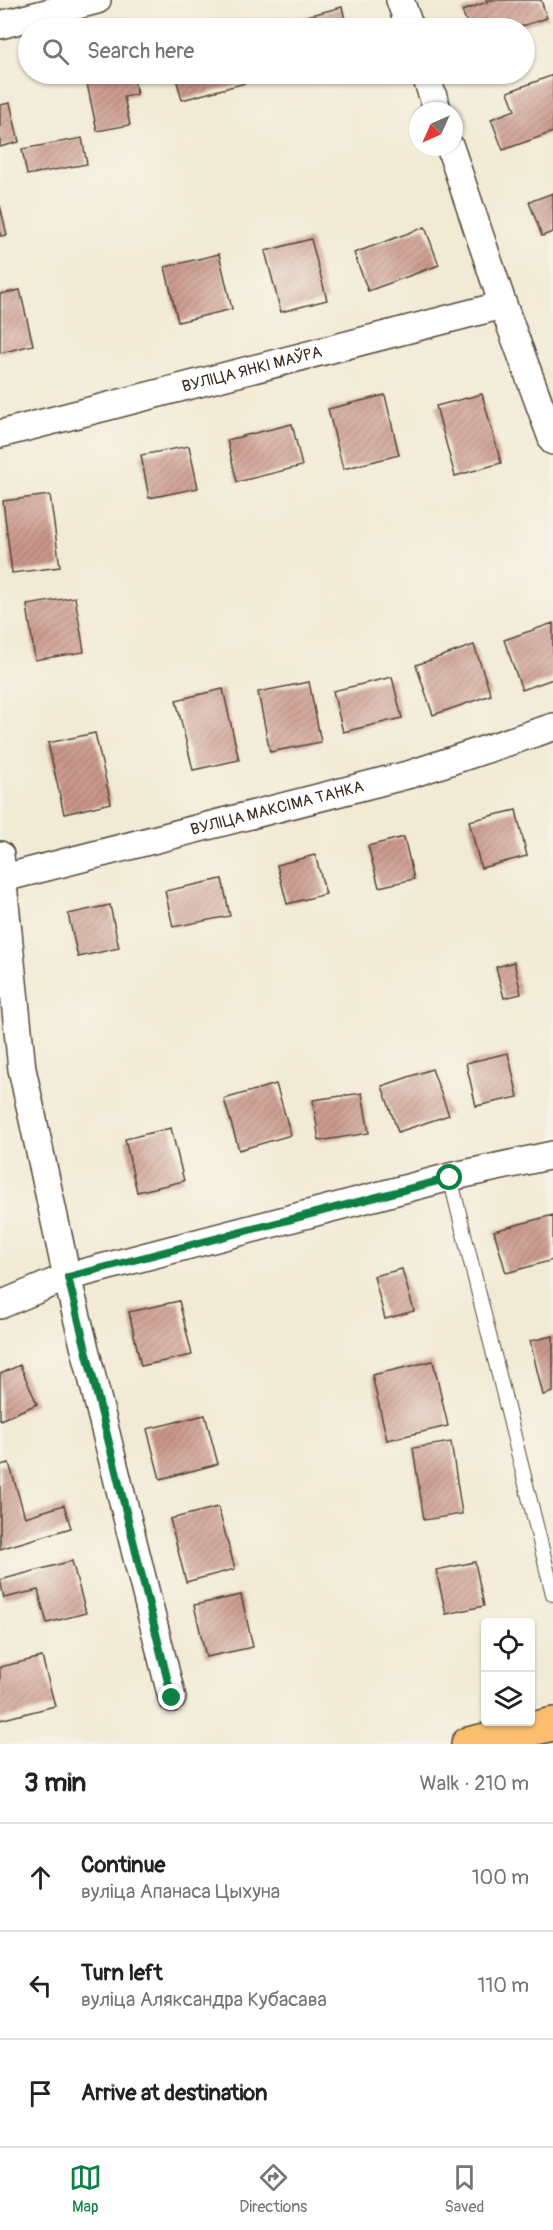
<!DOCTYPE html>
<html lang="en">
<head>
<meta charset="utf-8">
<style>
	:root { --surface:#fff; --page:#f6f6f6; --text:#222; --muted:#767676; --line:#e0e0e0; --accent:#0b8043 }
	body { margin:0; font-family:Pangolin,sans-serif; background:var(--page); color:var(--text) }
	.controls { position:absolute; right:18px; bottom:18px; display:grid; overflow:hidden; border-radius:6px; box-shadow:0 2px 4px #0004 }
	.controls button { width:54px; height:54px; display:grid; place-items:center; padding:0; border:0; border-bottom:2px solid var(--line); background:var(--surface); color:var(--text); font:30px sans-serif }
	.compass { position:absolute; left:409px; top:102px; width:54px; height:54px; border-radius:50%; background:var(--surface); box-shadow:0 2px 4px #0004; rotate:225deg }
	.stop { position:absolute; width:18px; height:18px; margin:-14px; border:4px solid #0b8043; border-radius:50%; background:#fff }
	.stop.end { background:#0b8043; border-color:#fff; box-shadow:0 2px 6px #0008 }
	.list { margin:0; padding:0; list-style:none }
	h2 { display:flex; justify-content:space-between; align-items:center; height:78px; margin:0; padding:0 24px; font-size:26px }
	h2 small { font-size:20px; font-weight:400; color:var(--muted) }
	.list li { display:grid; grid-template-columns:39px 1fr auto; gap:18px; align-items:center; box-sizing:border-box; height:108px; padding:0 24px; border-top:2px solid var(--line) }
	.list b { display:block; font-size:22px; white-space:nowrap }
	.list p { margin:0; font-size:20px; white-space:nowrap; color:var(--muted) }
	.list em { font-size:20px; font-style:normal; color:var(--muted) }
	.icon { flex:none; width:33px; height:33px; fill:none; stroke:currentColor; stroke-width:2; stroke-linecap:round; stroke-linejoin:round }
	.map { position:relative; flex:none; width:553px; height:1744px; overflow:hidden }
	.search { position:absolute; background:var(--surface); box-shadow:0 2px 4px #0004; left:18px; right:18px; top:18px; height:66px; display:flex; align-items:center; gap:15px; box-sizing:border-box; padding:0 21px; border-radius:33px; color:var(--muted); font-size:22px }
	.sheet { height:402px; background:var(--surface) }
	nav { display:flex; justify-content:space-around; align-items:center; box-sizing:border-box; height:84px; border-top:2px solid var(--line); background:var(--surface); font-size:16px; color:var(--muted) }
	nav a { display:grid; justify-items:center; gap:3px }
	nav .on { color:var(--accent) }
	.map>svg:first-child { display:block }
	.building { fill:url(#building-hatch) }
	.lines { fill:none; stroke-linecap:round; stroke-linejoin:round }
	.service-casing { stroke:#564739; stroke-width:16 }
	.minor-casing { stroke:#564739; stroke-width:30 }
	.primary-casing { stroke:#564739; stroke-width:36 }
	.service { stroke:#fff; stroke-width:14 }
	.minor { stroke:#fff; stroke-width:27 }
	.primary { stroke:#fbbd6e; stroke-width:33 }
	.route { stroke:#0b8043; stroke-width:8 }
	.labels { text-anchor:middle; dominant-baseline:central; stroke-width:5; stroke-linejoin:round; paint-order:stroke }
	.street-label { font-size:16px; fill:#3b2a1e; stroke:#f7f3e8 }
</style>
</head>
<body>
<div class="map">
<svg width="553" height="1744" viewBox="0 0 553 1744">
	<defs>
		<pattern id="building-hatch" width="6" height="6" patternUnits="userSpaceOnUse" patternTransform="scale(1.5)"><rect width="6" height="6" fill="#ca978a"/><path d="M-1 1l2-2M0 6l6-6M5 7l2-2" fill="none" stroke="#a57b70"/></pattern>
	</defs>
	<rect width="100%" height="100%" fill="#f7f3e8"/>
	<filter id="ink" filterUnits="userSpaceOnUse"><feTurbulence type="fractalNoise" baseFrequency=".0167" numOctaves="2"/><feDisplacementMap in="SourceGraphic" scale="12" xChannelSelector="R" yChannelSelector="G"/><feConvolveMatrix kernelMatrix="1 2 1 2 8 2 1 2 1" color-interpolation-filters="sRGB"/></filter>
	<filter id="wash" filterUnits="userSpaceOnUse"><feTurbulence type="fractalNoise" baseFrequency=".008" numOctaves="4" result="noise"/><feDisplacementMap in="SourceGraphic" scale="24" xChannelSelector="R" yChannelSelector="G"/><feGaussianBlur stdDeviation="1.35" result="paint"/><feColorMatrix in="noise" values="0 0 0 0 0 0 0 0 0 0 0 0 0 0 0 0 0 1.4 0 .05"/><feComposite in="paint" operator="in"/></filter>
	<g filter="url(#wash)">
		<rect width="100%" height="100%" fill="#f1ead4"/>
		<g id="blocks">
			<path class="building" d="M486 0H541L547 18 516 28H469L462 11 487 2Z
				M342 7 347 28H294L292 20Z
				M85 74H133L137 94 124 97 130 125 97 131Z
				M175 74H247L249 82 182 100Z
				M553 75V132L503 150 491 119 515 110 508 92Z
				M10 103 19 142 0 147V105Z
				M82 138 87 164 27 175 22 149Z
				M553 193V232L542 236 529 202Z
				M0 205 7 235 0 236Z
				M425 227 439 265 368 291 354 253Z
				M311 239 327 300 281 312 265 251Z
				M219 254 232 309 178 322 165 267Z
				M20 290 33 345 0 353V294Z
				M482 394 501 463 455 476 436 406Z
				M385 395 399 455 343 469 328 409Z
				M292 424 302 466 237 482 227 440Z
				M189 446 198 488 149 498 141 455Z
				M50 495 60 567 12 573 3 501Z
				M75 597 84 652 35 660 27 605Z
				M553 623V679L522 690 504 640Z
				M474 645 491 695 433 715 416 665Z
				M392 677 402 718 343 732 333 691Z
				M309 682 321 742 270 752 258 692Z
				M223 689 239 760 193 770 176 700Z
				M95 733 111 803 64 814 48 743Z
				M516 810 527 856 481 868 469 821Z
				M404 837 414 879 379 887 368 846Z
				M315 855 326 894 287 904 277 865Z
				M222 879 230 916 173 927 165 891Z
				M110 905 119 948 78 957 68 914Z
				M514 962 521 994 504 998 496 967Z
				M508 1053 518 1097 476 1106 466 1063Z
				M432 1069 449 1115 398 1132 382 1086Z
				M276 1084 291 1135 239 1150 224 1099Z
				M362 1093 369 1133 319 1141 313 1100Z
				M171 1128 184 1181 137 1192 125 1139Z
				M553 1215V1260L506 1273 494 1231Z
				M402 1269 414 1311 385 1319 374 1276Z
				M179 1301 192 1355 141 1366 129 1312Z
				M553 1336V1392L543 1395 530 1341Z
				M433 1361 448 1426 387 1440 372 1375Z
				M20 1365 37 1404 0 1420V1374Z
				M205 1415 218 1464 160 1479 147 1429Z
				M451 1442 462 1514 424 1520 413 1448Z
				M9 1463 25 1517 64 1505 71 1528 0 1549V1465Z
				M218 1507 235 1569 186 1582 170 1519Z
				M72 1561 86 1613 47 1623 38 1590 4 1598 0 1580Z
				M475 1562 484 1606 446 1614 436 1570Z
				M241 1595 253 1647 206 1657 194 1605Z
				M42 1657 55 1706 0 1720V1667Z"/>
		</g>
	</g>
	<g filter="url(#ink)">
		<use href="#blocks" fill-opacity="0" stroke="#564739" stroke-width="1.5"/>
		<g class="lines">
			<g class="service-casing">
				<path id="service" d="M450 1177 553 1594"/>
			</g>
			<g class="minor-casing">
				<g id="minor">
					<path d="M400 0 410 28"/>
					<path d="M0 25 97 0"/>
					<path d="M425 74 438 111"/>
					<path d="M450 147 503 305 553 441"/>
					<path id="s1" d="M0 434 503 305"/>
					<path d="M0 855 22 1069 67 1277 172 1698"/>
					<path id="s2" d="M0 879 411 774 553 727"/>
					<path d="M0 1305 67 1277 450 1177 553 1155"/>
				</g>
			</g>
			<g class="primary-casing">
				<path id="primary" d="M468 1744 553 1724"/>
			</g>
			<use href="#service" class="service"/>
			<use href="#minor" class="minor"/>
			<use href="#primary" class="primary"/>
		</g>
	</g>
	<g class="lines" filter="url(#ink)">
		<path class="route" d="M172 1698 68 1277 450 1178"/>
	</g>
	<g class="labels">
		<g class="street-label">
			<text stroke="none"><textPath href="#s1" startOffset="260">ВУЛІЦА ЯНКІ МАЎРА</textPath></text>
			<text stroke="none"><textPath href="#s2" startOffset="286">ВУЛІЦА МАКСІМА ТАНКА</textPath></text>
		</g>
	</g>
</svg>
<div class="controls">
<button><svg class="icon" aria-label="locate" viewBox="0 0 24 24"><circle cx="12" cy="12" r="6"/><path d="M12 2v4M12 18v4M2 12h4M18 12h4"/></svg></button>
<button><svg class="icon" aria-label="layers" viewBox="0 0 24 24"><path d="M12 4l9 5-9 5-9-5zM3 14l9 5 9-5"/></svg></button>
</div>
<svg class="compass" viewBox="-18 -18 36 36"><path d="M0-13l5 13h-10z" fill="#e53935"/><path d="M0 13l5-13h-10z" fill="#767676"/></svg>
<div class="stop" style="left:450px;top:1178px"></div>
<div class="stop end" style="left:172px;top:1698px"></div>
<div class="search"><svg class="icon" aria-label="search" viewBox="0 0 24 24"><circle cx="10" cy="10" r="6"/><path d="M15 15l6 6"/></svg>Search here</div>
</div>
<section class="sheet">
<h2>3 min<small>Walk · 210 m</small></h2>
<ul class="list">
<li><svg class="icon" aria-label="ahead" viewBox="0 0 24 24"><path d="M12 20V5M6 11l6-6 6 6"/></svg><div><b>Continue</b><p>вуліца Апанаса Цыхуна</p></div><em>100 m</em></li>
<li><svg class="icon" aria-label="left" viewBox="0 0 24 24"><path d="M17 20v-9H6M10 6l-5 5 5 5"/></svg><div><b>Turn left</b><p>вуліца Аляксандра Кубасава</p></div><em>110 m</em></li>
<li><svg class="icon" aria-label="arrive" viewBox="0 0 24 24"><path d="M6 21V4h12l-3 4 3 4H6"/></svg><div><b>Arrive at destination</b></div></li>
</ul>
</section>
<nav>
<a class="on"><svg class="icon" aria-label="map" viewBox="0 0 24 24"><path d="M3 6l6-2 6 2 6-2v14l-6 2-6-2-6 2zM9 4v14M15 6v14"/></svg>Map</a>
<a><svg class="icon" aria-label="directions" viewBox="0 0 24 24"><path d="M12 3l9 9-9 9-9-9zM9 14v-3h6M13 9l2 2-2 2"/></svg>Directions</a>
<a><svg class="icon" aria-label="saved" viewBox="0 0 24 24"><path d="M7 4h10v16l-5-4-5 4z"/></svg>Saved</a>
</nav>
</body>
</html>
